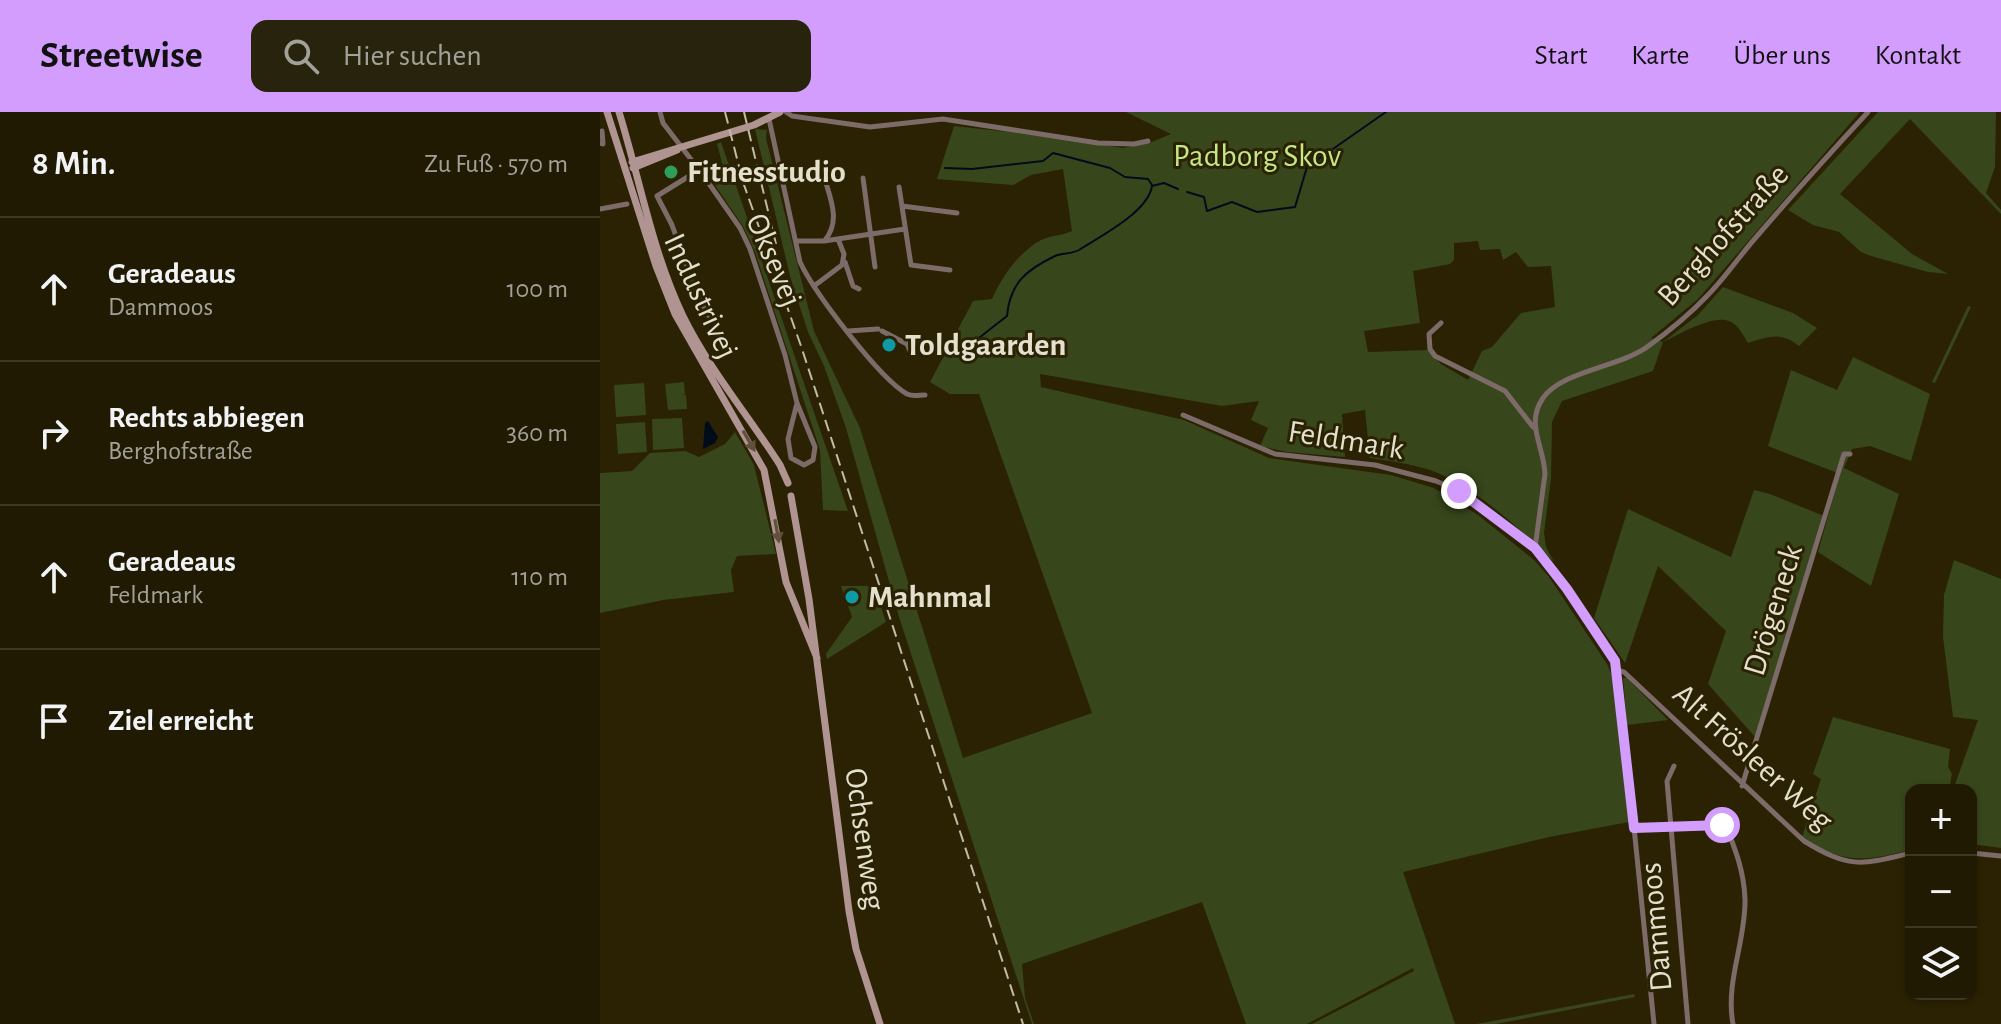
<!DOCTYPE html>
<html lang="de">
<head>
<meta charset="utf-8">
<style>
	:root { --surface:#201a02; --page:#28230c; --text:#f1f3f6; --muted:#a2a199; --line:#3d3824; --accent:#d29dfd }
	body { margin:0; font-family:"Alegreya Sans",sans-serif; background:var(--page); color:var(--text) }
	.controls { position:absolute; right:24px; bottom:24px; display:grid; overflow:hidden; border-radius:16px; box-shadow:0 2px 6px #0004 }
	.controls button { width:72px; height:72px; display:grid; place-items:center; padding:0; border:0; border-bottom:2px solid var(--line); background:var(--surface); color:var(--text); font:40px sans-serif }
	.stop { position:absolute; width:24px; height:24px; margin:-18px; border:6px solid #d29dfd; border-radius:50%; background:#fff }
	.stop.end { background:#d29dfd; border-color:#fff; box-shadow:0 2px 8px #0008 }
	.list { margin:0; padding:0; list-style:none }
	h2 { display:flex; justify-content:space-between; align-items:center; height:104px; margin:0; padding:0 32px; font-size:34px }
	h2 small { font-size:26px; font-weight:400; color:var(--muted) }
	.list li { display:grid; grid-template-columns:52px 1fr auto; gap:24px; align-items:center; box-sizing:border-box; height:144px; padding:0 32px; border-top:2px solid var(--line) }
	.list b { display:block; font-size:30px; white-space:nowrap }
	.list p { margin:0; font-size:26px; white-space:nowrap; color:var(--muted) }
	.list em { font-size:26px; font-style:normal; color:var(--muted) }
	.icon { flex:none; width:44px; height:44px; fill:none; stroke:currentColor; stroke-width:2; stroke-linecap:round; stroke-linejoin:round }
	.map { position:relative; flex:none; width:1401px; height:912px; overflow:hidden }
	header { display:flex; align-items:center; gap:48px; box-sizing:border-box; height:112px; padding:0 40px; background:var(--accent); color:#111 }
	header strong { font-size:38px }
	nav { display:flex; gap:44px; margin-inline-start:auto; font-size:28px }
	.search { width:560px; height:72px; background:var(--page); display:flex; align-items:center; gap:20px; box-sizing:border-box; padding:0 28px; border-radius:16px; color:var(--muted); font-size:30px }
	main { display:flex }
	aside { flex:1; background:var(--surface) }
	.map>svg:first-child { display:block }
	.green { fill:#38461c; fill-rule:evenodd }
	.water { fill:#000c1a }
	.lines { fill:none; stroke-linecap:round; stroke-linejoin:round }
	.stream { stroke:#000c1a; stroke-width:2 }
	.street { stroke:#7c6b69; stroke-width:5 }
	.secondary { stroke:#b09492; stroke-width:7 }
	.rail { stroke:#c1bca8; stroke-width:2; stroke-dasharray:12 6; stroke-linecap:butt }
	.oneway { fill:#60503c }
	.route { stroke:#d29dfd; stroke-width:10 }
	.leisure-dot { fill:#2e9e5b; stroke:#2a2202; stroke-width:3 }
	.culture-dot { fill:#0f9aa8; stroke:#2a2202; stroke-width:3 }
	.labels { text-anchor:middle; dominant-baseline:central; stroke-width:6; stroke-linejoin:round; paint-order:stroke }
	.park-label { font-size:32px; fill:#c5e883; stroke:#2a2202 }
	.poi-label { font-size:32px; font-weight:bold; fill:#e4e0ce; stroke:#2a2202; text-anchor:start }
	.street-label { font-size:32px; fill:#e4e0ce; stroke:#2a2202 }
</style>
</head>
<body>
<header>
<strong>Streetwise</strong>
<div class="search"><svg class="icon" aria-label="search" viewBox="0 0 24 24"><circle cx="10" cy="10" r="6"/><path d="M15 15l6 6"/></svg>Hier suchen</div>
<nav><a>Start</a><a>Karte</a><a>Über uns</a><a>Kontakt</a></nav>
</header>
<main>
<aside>
<h2>8 Min.<small>Zu Fuß · 570 m</small></h2>
<ul class="list">
<li><svg class="icon" aria-label="ahead" viewBox="0 0 24 24"><path d="M12 20V5M6 11l6-6 6 6"/></svg><div><b>Geradeaus</b><p>Dammoos</p></div><em>100 m</em></li>
<li><svg class="icon" aria-label="right" viewBox="0 0 24 24"><path d="M7 20v-9h11M14 6l5 5-5 5"/></svg><div><b>Rechts abbiegen</b><p>Berghofstraße</p></div><em>360 m</em></li>
<li><svg class="icon" aria-label="ahead" viewBox="0 0 24 24"><path d="M12 20V5M6 11l6-6 6 6"/></svg><div><b>Geradeaus</b><p>Feldmark</p></div><em>110 m</em></li>
<li><svg class="icon" aria-label="arrive" viewBox="0 0 24 24"><path d="M6 21V4h12l-3 4 3 4H6"/></svg><div><b>Ziel erreicht</b></div></li>
</ul>
</aside>
<div class="map">
<svg width="1401" height="912" viewBox="0 0 1401 912">
	<rect width="100%" height="100%" fill="#2a2202"/>
	<path class="green" d="M526 0H1260L1098 187 1051 226 1063 230 1098 203 1123 175 1193 201 1217 216 1199 234C1182 219 1167 225 1148 231 1143 223 1139 214 1131 210 1114 201 1079 223 1063 230L1053 259 962 289 952 310 951 367 944 421 946 435 954 450C921 418 875 374 830 358 811 352 790 349 770 346L765 298 742 302 745 345 687 340 660 334 668 316 651 308 659 289 622 294 440 262 441 275 584 308 669 346 791 363 834 376 878 403 934 448 949 465 1007 552 1012 563 1029 710 949 725 803 760 855 912H712L814 859 813 856 707 912H646L602 790 422 852 425 886 434 912H432L299 505 246 316 224 254 208 220 191 168 155 17 167 18 166 26 214 219 260 316 363 646 492 601 379 282H350L330 270 373 189 392 187C402 164 419 140 441 128 451 123 462 124 472 119L463 57 431 63 413 73 337 67 354 14 465 26 523 36 552 30 571 22ZM878 129 880 138 900 137 903 148 916 140 928 155 951 154 955 195 921 201 892 235 882 239 868 268 841 252 828 238 768 240 764 219 820 211 813 159 850 152 854 148V131Z
		M1278 0H1396L1395 55 1386 81 1401 98V102L1310 7 1240 82 1312 142 1348 162 1328 160 1271 144 1261 140 1239 120 1213 113 1188 98Z
		M121 30 248 399 223 398 220 338 155 140 144 116 115 73 126 66 117 32Z
		M1368 194 1371 195 1335 271 1332 270Z
		M1253 245 1330 282 1311 349 1270 334 1252 337 1244 356 1299 382 1271 474 1218 440 1240 362 1168 334 1191 258 1237 278Z
		M84 270 85 282 82 283H86L87 297 68 298 65 272Z
		M44 271 46 303 16 305 14 273Z
		M82 306 84 336 53 338 52 307Z
		M45 310 47 340 18 342 16 312Z
		M135 320 154 353 176 442 137 444 131 458 134 480 63 488 0 501V361L32 359 50 341 85 339 99 345 125 332Z
		M1154 378 1170 382 1224 404 1156 626 1108 572 1126 519 1058 454 1025 551 994 506 1028 397 1131 445Z
		M1354 448 1401 467V736L1371 732V678H1353L1378 608 1353 605 1343 525 1344 483Z
		M241 474H274L286 510 227 547 226 542 252 505Z
		M1023 566H1027L1068 608 1027 613Z
		M1233 605 1350 637 1348 655 1352 662 1349 678H1311V738C1265 749 1244 753 1202 725L1221 667 1213 662Z
		M1034 882 1035 885 896 912H877Z"/>
	<path class="water" d="M108 309 118 325 115 331 103 337 105 311Z"/>
	<g class="lines">
		<path class="stream" d="M345 56 372 57 443 49 453 41 510 56 525 65 548 67 552 73
			M587 80 604 85 607 99 632 90 657 100 695 95 707 55 786 0
			M365 243 375 229 407 204C410 171 426 158 455 144 462 141 472 142 479 138 501 124 548 100 552 74L564 71 578 77"/>
		<path class="street" d="M60 0 63 11 103 63 140 116 150 137 185 243 197 291 215 335 213 348 204 353 191 346 188 327 197 291
			M186 0 192 4 270 15 343 7 498 31 534 32 548 29
			M169 7 200 150C214 180 279 266 307 282 313 285 319 283 325 283
			M0 31 3 32 2 19
			M99 58 57 84 72 113 98 185 109 204
			M223 61C229 84 242 108 225 128
			M263 66 275 155
			M299 75 311 153 350 158
			M302 94 357 101
			M0 97 27 92
			M196 129H224L305 117
			M245 150 253 174 259 177
			M214 174 242 153 244 142 238 127
			M841 211 829 222 830 237 835 244 905 279 933 315
			M248 219 278 217
			M282 219 307 232 311 241 320 237V232L316 228H311L307 232
			M583 303 675 342 775 353 836 369 859 379 935 436 997 521 1018 558 1054 912
			M935 436 945 362C944 334 925 312 943 286 962 259 1019 255 1047 235 1068 220 1089 203 1107 184 1126 165 1140 143 1158 123 1194 81 1231 40 1268 0
			M1018 558 1024 560 1204 729C1250 757 1261 753 1311 741
			M1074 654 1067 669 1088 912
			M1142 674 1244 342H1250
			M1034 716 1126 714C1136 739 1144 760 1145 787 1146 829 1125 870 1133 912
			M1371 741 1401 744"/>
		<path class="secondary" d="M7 0 56 154 75 202 164 358 186 470 217 546
			M19 0C40 68 52 139 83 204 109 257 148 303 180 353L188 371
			M32 50 154 13 180 0
			M33 56 77 38
			M191 384 209 487 249 799 256 837 280 912"/>
		<path class="rail" d="M125 0 143 70 201 234 423 912
			M144 0 176 132"/>
	</g>
	<defs><path id="oneway-solid" d="M-6-.8H1V-3.2L6.5 0L1 3.2V.8H-6Z" transform="scale(2)"/></defs>
	<g class="oneway">
		<use href="#oneway-solid" transform="translate(149 329) rotate(60)"/>
		<use href="#oneway-solid" transform="translate(177 419) rotate(80)"/>
	</g>
	<g class="lines">
		<path class="route" d="M859 379 935 436 967 477 1015 549 1034 716 1122 713"/>
	</g>
	<circle class="leisure-dot" cx="71" cy="60" r="8"/>
	<g class="culture-dot">
		<circle cx="289" cy="233" r="8"/>
		<circle cx="252" cy="485" r="8"/>
	</g>
	<g class="labels">
		<g class="park-label">
			<text x="657" y="44">Padborg Skov</text>
		</g>
		<g class="poi-label">
			<text x="87" y="60">Fitnesstudio</text>
			<text x="305" y="233">Toldgaarden</text>
			<text x="268" y="485">Mahnmal</text>
		</g>
		<g class="street-label">
			<text transform="translate(1123 123) rotate(-48)">Berghofstraße</text>
			<text transform="translate(174 148) rotate(67)">Oksevej</text>
			<text transform="translate(101 184) rotate(65)">Industrivej</text>
			<text transform="translate(746 328) rotate(9)">Feldmark</text>
			<text transform="translate(1173 498) rotate(-73)">Drögeneck</text>
			<text transform="translate(1153 645) rotate(42)">Alt Frösleer Weg</text>
			<text transform="translate(265 727) rotate(82)">Ochsenweg</text>
			<text transform="translate(1056 815) rotate(-95)">Dammoos</text>
		</g>
	</g>
</svg>
<div class="controls">
<button>+</button>
<button>−</button>
<button><svg class="icon" aria-label="layers" viewBox="0 0 24 24"><path d="M12 4l9 5-9 5-9-5zM3 14l9 5 9-5"/></svg></button>
</div>
<div class="stop" style="left:1122px;top:713px"></div>
<div class="stop end" style="left:859px;top:379px"></div>
</div>
</main>
</body>
</html>
